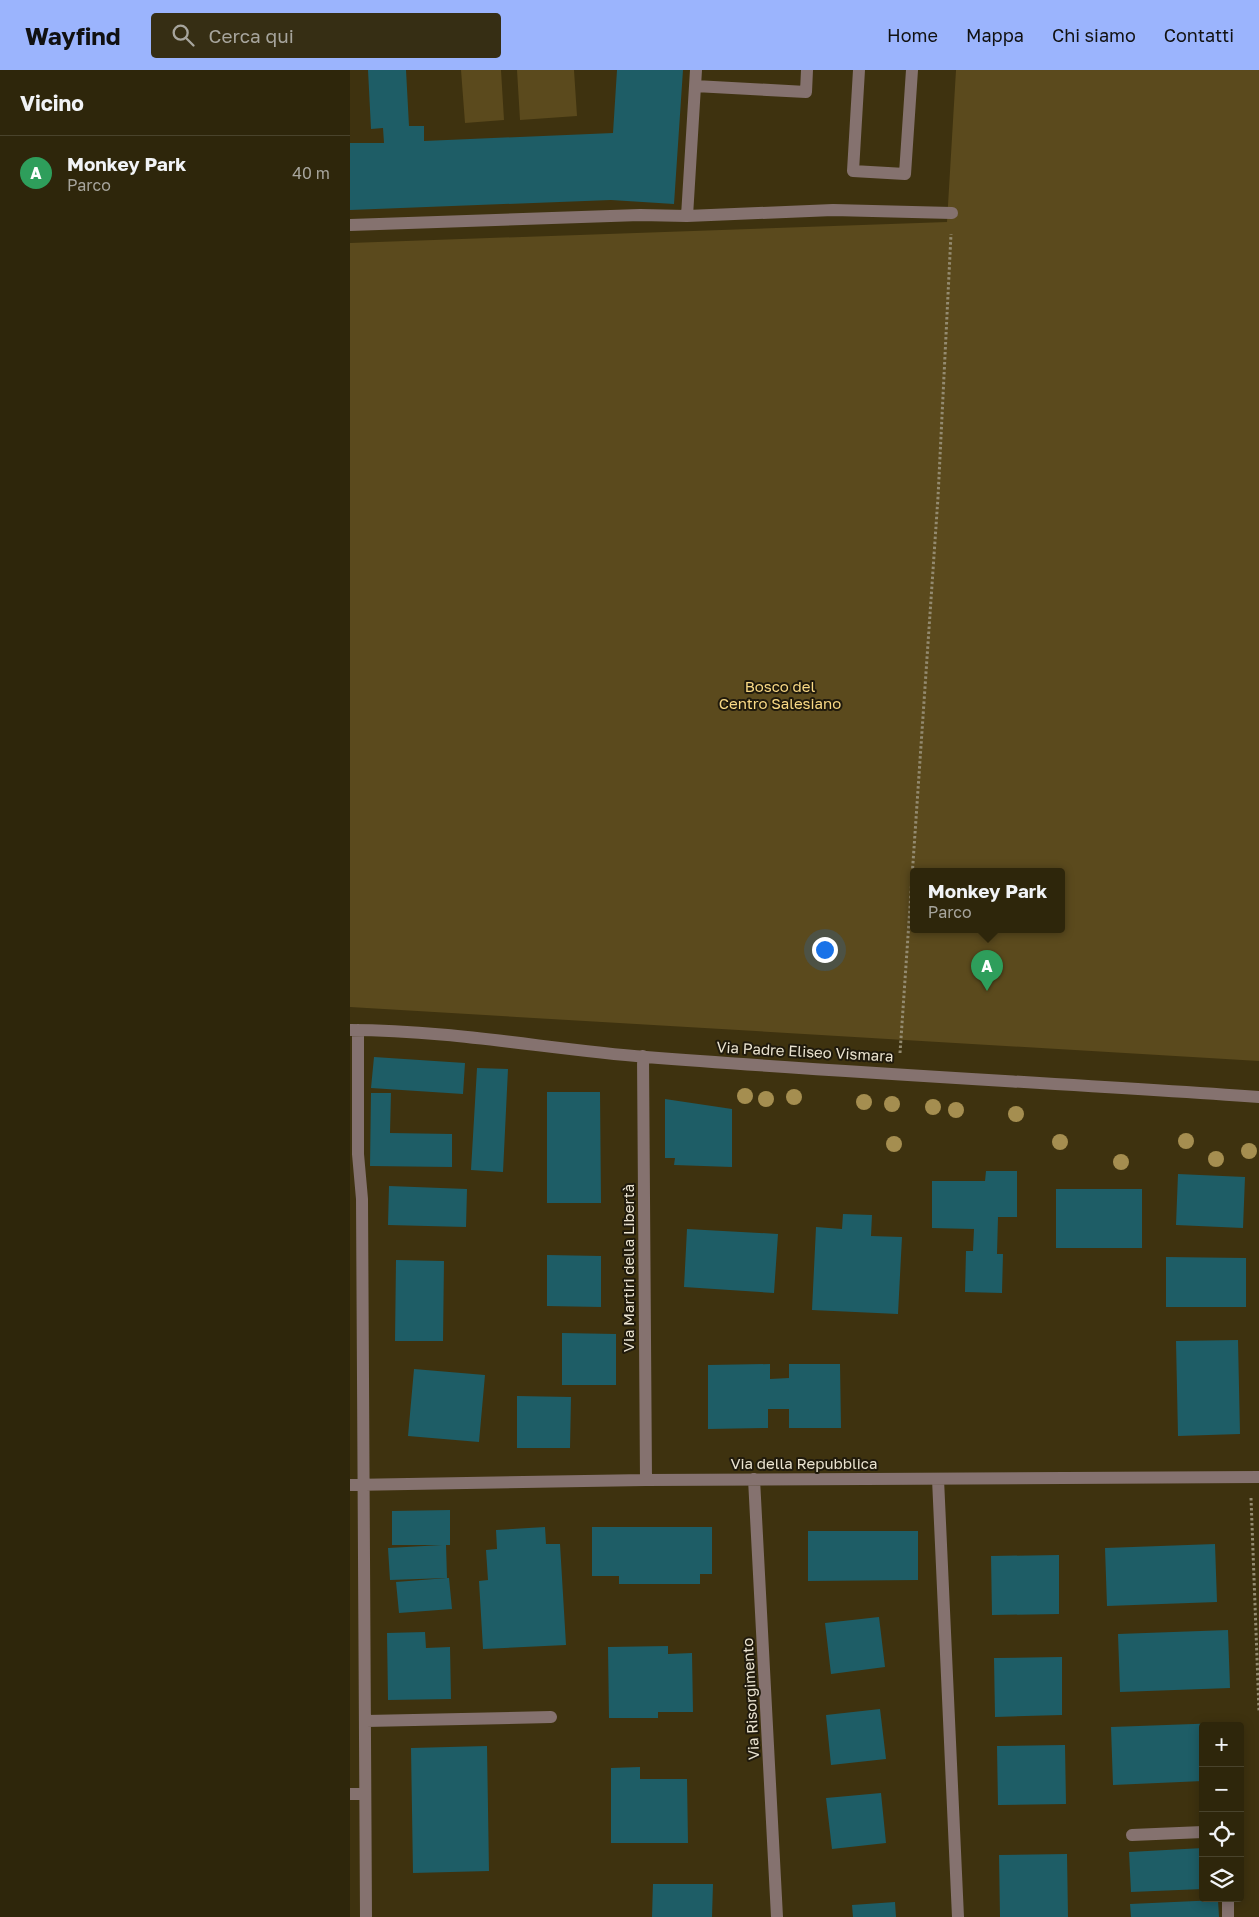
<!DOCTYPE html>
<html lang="it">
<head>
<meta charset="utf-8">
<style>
	:root { --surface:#2e260b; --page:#362e14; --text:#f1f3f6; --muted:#a7a59d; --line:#49432c; --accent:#9bb4fd }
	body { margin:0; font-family:"Golos Text",sans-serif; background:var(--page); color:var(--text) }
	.controls { position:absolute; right:15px; bottom:15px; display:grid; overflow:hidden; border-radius:5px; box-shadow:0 2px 12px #0003 }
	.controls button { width:45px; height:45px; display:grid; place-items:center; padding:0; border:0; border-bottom:1px solid var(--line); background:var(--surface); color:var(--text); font:25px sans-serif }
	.you { position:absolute; left:474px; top:879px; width:18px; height:18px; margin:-12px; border:4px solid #fff; border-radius:50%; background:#1a73e8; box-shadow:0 0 0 8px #1a73e833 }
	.badge { display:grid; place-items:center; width:32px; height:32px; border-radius:50%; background:var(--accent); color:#fff; font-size:16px; font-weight:700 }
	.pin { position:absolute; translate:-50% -41px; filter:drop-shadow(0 1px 2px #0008) }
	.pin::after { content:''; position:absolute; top:26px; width:18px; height:15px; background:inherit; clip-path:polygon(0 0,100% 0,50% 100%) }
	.popup { position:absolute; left:560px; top:798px; width:155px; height:65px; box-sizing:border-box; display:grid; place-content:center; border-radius:5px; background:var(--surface); filter:drop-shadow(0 1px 4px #0005); font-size:16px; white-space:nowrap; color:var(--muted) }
	.popup b { font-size:19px; color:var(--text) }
	.popup::after { content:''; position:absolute; left:50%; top:100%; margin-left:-10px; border:10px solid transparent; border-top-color:var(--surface) }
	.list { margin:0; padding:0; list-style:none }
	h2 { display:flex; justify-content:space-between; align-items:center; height:65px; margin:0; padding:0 20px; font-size:21px }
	h2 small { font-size:16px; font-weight:400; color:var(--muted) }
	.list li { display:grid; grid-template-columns:32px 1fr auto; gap:15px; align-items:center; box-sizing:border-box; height:75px; padding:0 20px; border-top:1px solid var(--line) }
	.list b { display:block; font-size:19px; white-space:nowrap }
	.list p { margin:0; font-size:16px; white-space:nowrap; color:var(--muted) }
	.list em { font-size:16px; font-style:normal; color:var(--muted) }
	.icon { flex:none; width:28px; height:28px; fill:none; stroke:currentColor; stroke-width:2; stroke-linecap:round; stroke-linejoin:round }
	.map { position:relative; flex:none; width:909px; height:1847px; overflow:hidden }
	header { display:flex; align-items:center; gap:30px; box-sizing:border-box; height:70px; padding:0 25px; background:var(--accent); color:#111 }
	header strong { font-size:24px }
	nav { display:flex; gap:28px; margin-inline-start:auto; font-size:18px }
	.search { width:350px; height:45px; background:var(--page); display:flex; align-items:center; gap:12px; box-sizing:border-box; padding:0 18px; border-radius:5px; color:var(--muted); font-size:19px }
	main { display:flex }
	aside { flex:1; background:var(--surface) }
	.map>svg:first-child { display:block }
	.green { fill:#5b4a1d; fill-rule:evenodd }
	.building { fill:#1e5d66 }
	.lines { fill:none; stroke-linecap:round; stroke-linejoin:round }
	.path { stroke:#948b70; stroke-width:3; stroke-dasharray:2.5 2.5; stroke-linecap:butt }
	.minor { stroke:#85726f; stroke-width:12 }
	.tree { fill:#a58e50 }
	.labels { text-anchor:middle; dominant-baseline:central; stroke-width:4; stroke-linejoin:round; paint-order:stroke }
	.park-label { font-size:15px; fill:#f9d985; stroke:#201a0c }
	.street-label { font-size:15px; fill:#eae3d0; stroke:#201a0c }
</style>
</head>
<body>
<header>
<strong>Wayfind</strong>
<div class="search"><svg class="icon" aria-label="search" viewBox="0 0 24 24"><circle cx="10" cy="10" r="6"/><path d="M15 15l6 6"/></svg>Cerca qui</div>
<nav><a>Home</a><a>Mappa</a><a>Chi siamo</a><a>Contatti</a></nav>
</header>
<main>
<aside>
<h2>Vicino<small></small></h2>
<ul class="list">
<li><span class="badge" style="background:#2e9e5b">A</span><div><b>Monkey Park</b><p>Parco</p></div><em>40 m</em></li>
</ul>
</aside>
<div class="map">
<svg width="909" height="1847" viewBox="0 0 909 1847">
	<rect width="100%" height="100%" fill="#3e320f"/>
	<path class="green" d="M111 0H151L154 50 115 53Z
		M167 0H224L227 46 170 50Z
		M606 0H909V991L0 937V173L597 152ZM563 802H711V860H563Z"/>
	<path class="building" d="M18 0H56L59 56H74V71L263 63 267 0H333L324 134 261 130 0 140V73H34L33 58 21 59Z
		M24 987 115 993 113 1024 21 1018Z
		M127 998 158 999 153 1102 121 1100Z
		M197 1022H250L251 1133H197Z
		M21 1023H41L40 1063 102 1064V1097L20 1096Z
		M315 1029 382 1039V1097L324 1095 325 1088H315Z
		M636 1101H667V1147H648L647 1184H653L652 1223 615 1222 616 1181H623L624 1159 582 1158V1111H635Z
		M828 1104 895 1107 893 1158 826 1155Z
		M39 1116 117 1119 116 1157 38 1155Z
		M706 1119H792V1178H706Z
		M493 1144 522 1145 521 1166 552 1167 548 1244 462 1240 466 1157 492 1159Z
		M337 1159 428 1164 424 1223 334 1217Z
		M197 1185 251 1186V1237L197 1236Z
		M816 1187 896 1188V1237H816Z
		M46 1190 94 1191 93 1271H45Z
		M212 1263 266 1264V1315H212Z
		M888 1270 890 1364 828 1366 826 1271Z
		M420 1294V1309L439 1308V1294H490L491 1358H439V1339H418V1358L358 1359V1295Z
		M64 1299 135 1305 129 1372 58 1366Z
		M167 1326 221 1327 220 1378H167Z
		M100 1440V1475H96L97 1508 40 1510 38 1478 92 1475H42V1441Z
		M195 1457 196 1474H210L216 1575 133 1579 129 1511 138 1510 136 1480 147 1479 146 1460Z
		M242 1457H362V1504H350V1514H269V1506H242Z
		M458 1461H568V1510L458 1511Z
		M865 1474 867 1532 757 1536 755 1478Z
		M709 1485V1544L642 1545 641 1486Z
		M97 1508H99L102 1539 49 1543 46 1512Z
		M529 1547 535 1597 481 1604 475 1553Z
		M878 1560 880 1618 770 1622 768 1564Z
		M75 1562 76 1578 100 1577 101 1629 38 1630 37 1563Z
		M318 1576V1584L342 1583 343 1642H308V1648H259L258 1577Z
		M712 1587V1645L645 1647 644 1588Z
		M530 1639 536 1689 481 1695 476 1645Z
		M871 1653V1656H853V1711L763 1715 761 1657Z
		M715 1675 716 1734 648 1735 647 1676Z
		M137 1676 139 1801 63 1803 61 1678Z
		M290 1697V1709H337L338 1773H261V1698Z
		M531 1723 536 1773 482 1779 476 1728Z
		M853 1778V1819L781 1822 779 1782Z
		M717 1784 718 1847H650L649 1785Z
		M303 1814H363L362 1847H302Z
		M868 1830 869 1847H781L780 1834Z
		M545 1832 546 1847H503L502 1835Z"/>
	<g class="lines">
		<path class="path" d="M550 983 588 427 601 164
			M901 1428 909 1641"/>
		<path class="minor" d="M509 0 503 101 555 104 562 0
			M345 16 456 22 457 0
			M337 146 483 140 602 143
			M0 155 290 145 337 146 346 0
			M0 960C99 960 198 979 296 987 500 1003 705 1013 909 1027
			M8 960V1084L12 1129 16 1847
			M293 986 296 1410
			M404 1409 427 1847
			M588 1409 608 1847
			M0 1415 296 1410 909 1407
			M16 1651 201 1647
			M0 1724H14
			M782 1765 853 1762
			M878 1828V1847"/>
	</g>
	<g class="tree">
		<circle cx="395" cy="1026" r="8"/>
		<circle cx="444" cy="1027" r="8"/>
		<circle cx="416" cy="1029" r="8"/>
		<circle cx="514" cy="1032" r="8"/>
		<circle cx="542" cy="1034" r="8"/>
		<circle cx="583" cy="1037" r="8"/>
		<circle cx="606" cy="1040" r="8"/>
		<circle cx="666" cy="1044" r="8"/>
		<circle cx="836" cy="1071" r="8"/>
		<circle cx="710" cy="1072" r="8"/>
		<circle cx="544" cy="1074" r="8"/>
		<circle cx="899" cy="1081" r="8"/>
		<circle cx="866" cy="1089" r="8"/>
		<circle cx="771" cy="1092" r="8"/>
	</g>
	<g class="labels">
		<g class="park-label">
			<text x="430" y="616">Bosco del<tspan x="430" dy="17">Centro Salesiano</tspan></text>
		</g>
		<g class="street-label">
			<text transform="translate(455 981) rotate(3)">Via Padre Eliseo Vismara</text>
			<text transform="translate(278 1198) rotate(-90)">Via Martiri della Libertà</text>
			<text x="454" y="1393">Via della Repubblica</text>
			<text transform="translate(400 1629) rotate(-93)">Via Risorgimento</text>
		</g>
	</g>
</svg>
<div class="controls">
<button>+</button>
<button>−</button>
<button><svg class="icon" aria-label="locate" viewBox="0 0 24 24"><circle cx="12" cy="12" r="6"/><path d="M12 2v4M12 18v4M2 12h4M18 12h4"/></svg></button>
<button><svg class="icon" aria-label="layers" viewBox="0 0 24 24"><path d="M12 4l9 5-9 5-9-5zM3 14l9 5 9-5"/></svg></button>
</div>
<div class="you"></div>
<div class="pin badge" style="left:637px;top:921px;background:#2e9e5b">A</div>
<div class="popup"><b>Monkey Park</b>Parco</div>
</div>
</main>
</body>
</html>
